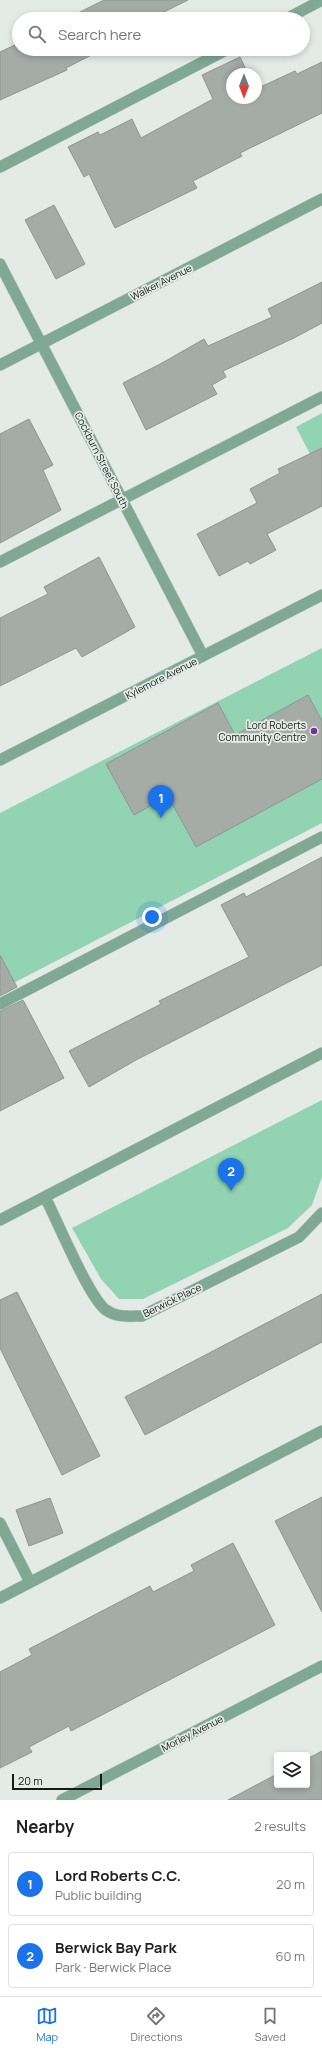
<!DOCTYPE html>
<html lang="en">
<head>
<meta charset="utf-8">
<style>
	:root { --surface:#fff; --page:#f2f2f2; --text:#222; --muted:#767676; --line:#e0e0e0; --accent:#1a73e8 }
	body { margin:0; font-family:Manrope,sans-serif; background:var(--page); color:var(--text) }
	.controls { position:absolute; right:12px; bottom:12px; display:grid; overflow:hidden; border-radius:4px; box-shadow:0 2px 6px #0003 }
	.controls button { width:36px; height:36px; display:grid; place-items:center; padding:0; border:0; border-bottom:1px solid var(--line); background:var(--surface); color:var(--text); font:20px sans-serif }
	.compass { position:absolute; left:226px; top:68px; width:36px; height:36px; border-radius:50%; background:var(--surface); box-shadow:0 2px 6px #0003; rotate:180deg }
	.scale { position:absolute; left:12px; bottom:10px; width:90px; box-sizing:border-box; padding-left:4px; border:2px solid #161917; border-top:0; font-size:11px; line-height:14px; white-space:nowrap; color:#161917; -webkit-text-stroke:3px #e4ebe7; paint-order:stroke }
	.you { position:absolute; left:152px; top:917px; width:14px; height:14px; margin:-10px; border:3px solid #fff; border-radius:50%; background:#1a73e8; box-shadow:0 0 0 6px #1a73e833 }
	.badge { display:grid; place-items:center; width:26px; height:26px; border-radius:50%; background:var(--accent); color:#fff; font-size:13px; font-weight:700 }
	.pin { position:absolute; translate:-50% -33px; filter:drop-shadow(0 1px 2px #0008) }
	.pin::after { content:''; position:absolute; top:21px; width:14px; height:12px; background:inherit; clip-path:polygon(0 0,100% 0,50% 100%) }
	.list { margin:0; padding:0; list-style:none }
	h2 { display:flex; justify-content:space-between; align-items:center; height:52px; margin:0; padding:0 16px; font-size:17px }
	h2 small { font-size:13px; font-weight:400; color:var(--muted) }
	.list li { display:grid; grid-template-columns:26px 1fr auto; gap:12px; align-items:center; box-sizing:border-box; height:64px; margin:0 8px 8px; padding:0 8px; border:1px solid var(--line); border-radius:4px }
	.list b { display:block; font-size:15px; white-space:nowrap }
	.list p { margin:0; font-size:13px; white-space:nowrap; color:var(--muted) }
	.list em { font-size:13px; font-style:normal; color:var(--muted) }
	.icon { flex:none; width:22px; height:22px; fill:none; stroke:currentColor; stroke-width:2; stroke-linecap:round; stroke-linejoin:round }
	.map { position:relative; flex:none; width:322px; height:1800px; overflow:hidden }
	.search { position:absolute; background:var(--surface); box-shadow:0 2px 6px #0003; left:12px; right:12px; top:12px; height:44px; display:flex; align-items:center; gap:10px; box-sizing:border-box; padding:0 14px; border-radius:22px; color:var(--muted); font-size:15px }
	.sheet { height:196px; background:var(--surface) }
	nav { display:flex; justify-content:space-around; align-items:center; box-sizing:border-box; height:56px; border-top:1px solid var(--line); background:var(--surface); font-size:11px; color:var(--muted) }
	nav a { display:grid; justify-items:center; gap:2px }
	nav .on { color:var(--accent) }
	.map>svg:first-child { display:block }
	.green { fill:#91d3b3 }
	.building { fill:#a5aca8; stroke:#8f9692 }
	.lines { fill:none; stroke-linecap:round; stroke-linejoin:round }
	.service-casing { stroke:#c3c9c6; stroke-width:12 }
	.minor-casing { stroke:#c3c9c6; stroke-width:12 }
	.service { stroke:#7fa994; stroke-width:11 }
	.minor { stroke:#7fa994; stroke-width:11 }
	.poi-dot { fill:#7b2d9f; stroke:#e4ebe7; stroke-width:1.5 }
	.labels { text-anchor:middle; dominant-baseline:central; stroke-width:3.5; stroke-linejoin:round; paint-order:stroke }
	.street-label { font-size:10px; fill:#161917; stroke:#e4ebe7 }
	.poi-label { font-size:10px; fill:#161917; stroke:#e4ebe7; text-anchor:end }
</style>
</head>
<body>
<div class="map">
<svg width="322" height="1800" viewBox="0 0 322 1800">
	<rect width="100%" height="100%" fill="#e4ebe7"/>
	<path class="green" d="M322 413V477L296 427Z
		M322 648V823L0 990V813Z
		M322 1100V1177L312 1205 288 1228 143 1299H119L101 1279 72 1228Z"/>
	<path class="building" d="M104 0H188L150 19H66Z
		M19 43V49H103L66 68 67 70 0 100V52Z
		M240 57 248 74H232V98H256V89L295 71 297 74 322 62V113L240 153 242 156 193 181 197 188 115 228 89 174 84 177 68 147 98 132 100 135 132 119 141 138 213 99 202 75Z
		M54 205 85 264 56 279 25 220Z
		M322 282V323L294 338 223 371 226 377 212 385 217 394 146 430 123 383 162 363 204 339 208 346 272 317 268 309Z
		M29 419 53 465 43 470 61 510 0 543V434Z
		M322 448V506L267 534 276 550 250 564 248 561 219 576 197 534 257 503 250 489 280 473 278 469Z
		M99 557 135 627 82 657 76 648 0 686V618L48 594 44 587Z
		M308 695 322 721V779L196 847 168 796 134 815 106 764 218 703 235 735Z
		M322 857V965L136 1060 89 1087 69 1051 161 1004 159 1001 249 957 221 905 244 893 246 897Z
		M0 955 17 987 0 996Z
		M23 1000 64 1078 0 1111V1011Z
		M17 1292 100 1456 62 1475 0 1348V1300Z
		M322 1294V1342L145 1435 125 1397Z
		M322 1497V1612L275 1521Z
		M50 1498 63 1533 29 1546 16 1510Z
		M233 1543 275 1625 71 1731 69 1726 29 1747 32 1752 0 1768V1672L32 1655 29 1649 150 1586 153 1592 194 1571 191 1565Z
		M322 1751V1800H228L277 1774V1785H307V1759Z"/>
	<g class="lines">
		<g class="service-casing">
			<path id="service" d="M286 19 322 0
				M0 167 228 49
				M0 562 322 397
				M0 1004 322 837
				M0 1523 30 1582
				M0 1598 322 1431"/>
		</g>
		<g class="minor-casing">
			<path id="minor" d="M0 264 203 656
				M0 365 322 199
				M0 760 322 595
				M45 1197C57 1220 89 1298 106 1310 117 1318 130 1316 142 1316L299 1237 322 1213
				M0 1220 322 1053
				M62 1800 322 1666"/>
		</g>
		<use href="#service" class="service"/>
		<use href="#minor" class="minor"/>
	</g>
	<circle class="poi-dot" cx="314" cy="731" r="4"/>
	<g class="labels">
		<g class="street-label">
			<text transform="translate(161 282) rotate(-27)">Walker Avenue</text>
			<text transform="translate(102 460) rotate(63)">Cockburn Street South</text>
			<text transform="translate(161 678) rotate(-27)">Kylemore Avenue</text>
			<text transform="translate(172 1300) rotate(-26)">Berwick Place</text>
			<text transform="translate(192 1733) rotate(-27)">Morley Avenue</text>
		</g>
		<g class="poi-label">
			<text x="306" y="725">Lord Roberts<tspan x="306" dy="12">Community Centre</tspan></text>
		</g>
	</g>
</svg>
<div class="controls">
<button><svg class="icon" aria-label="layers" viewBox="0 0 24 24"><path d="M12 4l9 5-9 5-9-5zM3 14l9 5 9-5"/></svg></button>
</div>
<svg class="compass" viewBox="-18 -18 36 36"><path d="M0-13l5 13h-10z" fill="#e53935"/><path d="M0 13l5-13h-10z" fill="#767676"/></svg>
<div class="scale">20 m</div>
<div class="you"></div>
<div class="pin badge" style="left:161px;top:818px">1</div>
<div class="pin badge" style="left:231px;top:1191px">2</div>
<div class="search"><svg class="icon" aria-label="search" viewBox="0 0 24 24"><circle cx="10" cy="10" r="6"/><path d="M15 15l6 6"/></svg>Search here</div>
</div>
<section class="sheet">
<h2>Nearby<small>2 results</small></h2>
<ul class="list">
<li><span class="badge">1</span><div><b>Lord Roberts C.C.</b><p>Public building</p></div><em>20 m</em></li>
<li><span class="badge">2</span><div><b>Berwick Bay Park</b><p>Park · Berwick Place</p></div><em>60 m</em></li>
</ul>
</section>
<nav>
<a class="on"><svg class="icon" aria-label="map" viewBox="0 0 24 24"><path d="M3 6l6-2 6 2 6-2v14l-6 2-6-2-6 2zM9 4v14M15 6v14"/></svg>Map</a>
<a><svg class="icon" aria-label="directions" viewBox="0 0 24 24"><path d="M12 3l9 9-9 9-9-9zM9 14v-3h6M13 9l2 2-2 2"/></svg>Directions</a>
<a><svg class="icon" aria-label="saved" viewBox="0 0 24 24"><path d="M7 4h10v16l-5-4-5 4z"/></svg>Saved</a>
</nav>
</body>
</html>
